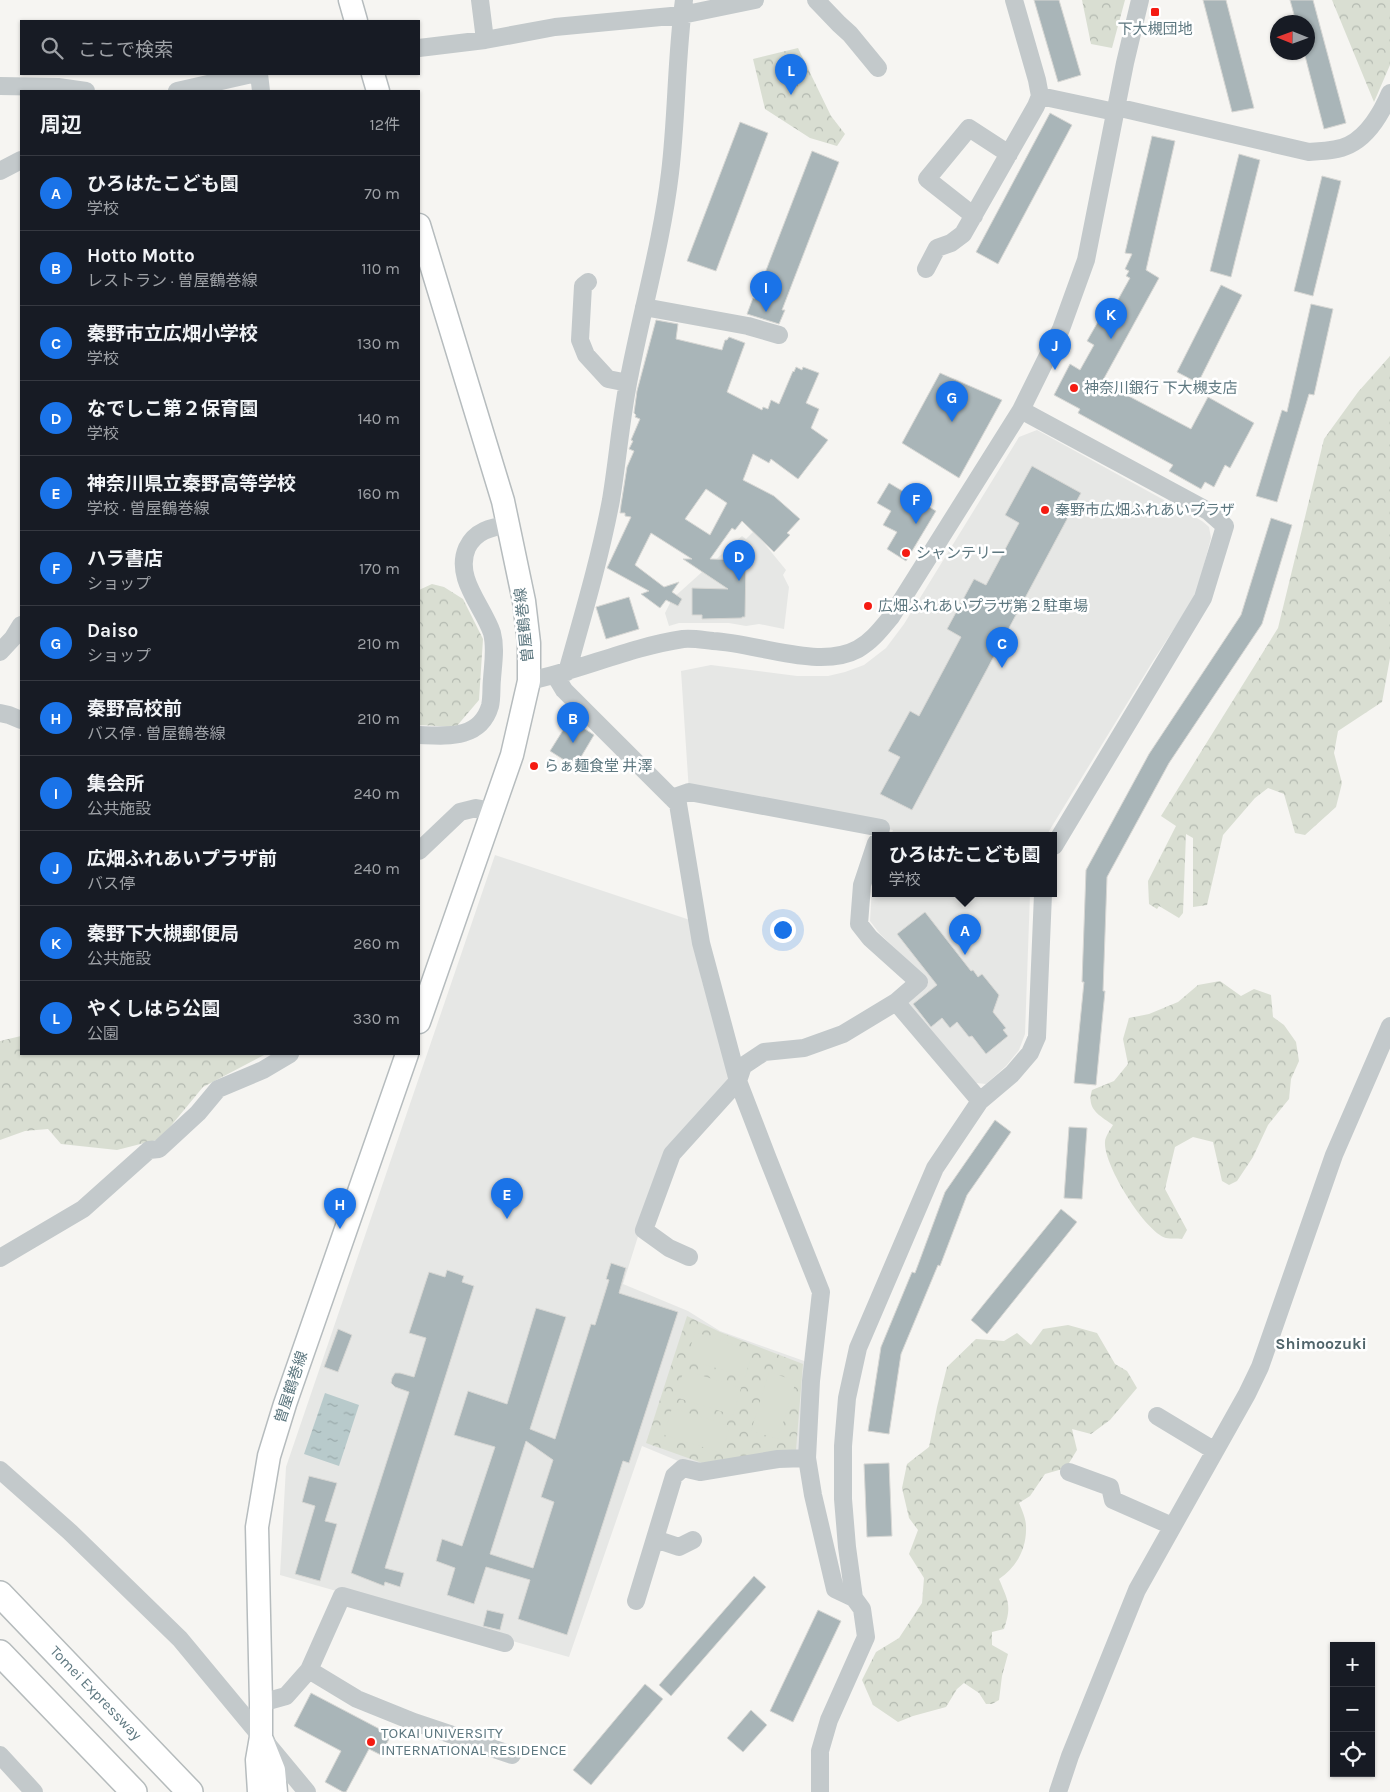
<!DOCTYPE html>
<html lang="ja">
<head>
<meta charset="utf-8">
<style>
	:root { --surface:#171b24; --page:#242831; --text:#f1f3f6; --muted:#9ea1a6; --line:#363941; --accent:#1a73e8 }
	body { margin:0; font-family:Karla,"Noto Sans JP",sans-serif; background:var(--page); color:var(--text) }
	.controls { position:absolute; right:15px; bottom:15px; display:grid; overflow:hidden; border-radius:0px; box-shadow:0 1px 4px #0004 }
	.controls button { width:45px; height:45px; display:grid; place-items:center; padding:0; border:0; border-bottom:1px solid var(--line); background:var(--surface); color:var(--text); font:25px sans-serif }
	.compass { position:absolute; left:1270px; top:15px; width:45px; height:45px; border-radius:50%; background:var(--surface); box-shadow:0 1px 4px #0004; rotate:271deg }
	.you { position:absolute; left:782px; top:929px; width:18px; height:18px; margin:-12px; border:4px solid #fff; border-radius:50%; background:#1a73e8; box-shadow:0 0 0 8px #1a73e833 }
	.badge { display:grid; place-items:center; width:32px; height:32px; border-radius:50%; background:var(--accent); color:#fff; font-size:16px; font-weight:700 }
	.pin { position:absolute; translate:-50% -41px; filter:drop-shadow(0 1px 2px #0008) }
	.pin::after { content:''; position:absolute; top:26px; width:18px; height:15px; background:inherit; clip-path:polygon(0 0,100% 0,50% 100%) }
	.popup { position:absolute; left:872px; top:832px; width:185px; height:65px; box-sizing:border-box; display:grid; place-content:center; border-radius:0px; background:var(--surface); filter:drop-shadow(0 1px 4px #0005); font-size:16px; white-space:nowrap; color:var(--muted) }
	.popup b { font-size:19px; color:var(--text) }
	.popup::after { content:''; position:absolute; left:50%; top:100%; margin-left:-10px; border:10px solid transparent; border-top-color:var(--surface) }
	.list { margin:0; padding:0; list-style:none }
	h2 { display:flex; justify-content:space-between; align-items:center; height:65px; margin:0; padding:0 20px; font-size:21px }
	h2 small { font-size:16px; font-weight:400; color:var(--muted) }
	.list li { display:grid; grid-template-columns:32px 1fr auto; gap:15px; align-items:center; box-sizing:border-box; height:75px; padding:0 20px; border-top:1px solid var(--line) }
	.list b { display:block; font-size:19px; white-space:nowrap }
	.list p { margin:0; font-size:16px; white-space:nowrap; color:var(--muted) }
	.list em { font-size:16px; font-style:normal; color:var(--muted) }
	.icon { flex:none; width:28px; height:28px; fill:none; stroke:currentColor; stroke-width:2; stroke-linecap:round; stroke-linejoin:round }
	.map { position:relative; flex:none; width:1390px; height:1792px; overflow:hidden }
	.search { position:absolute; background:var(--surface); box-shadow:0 1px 4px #0004; left:20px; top:20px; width:400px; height:55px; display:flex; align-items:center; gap:12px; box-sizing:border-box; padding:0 18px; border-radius:0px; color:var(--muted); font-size:19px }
	.panel { position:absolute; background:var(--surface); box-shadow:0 1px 4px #0004; left:20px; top:90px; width:400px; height:965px; border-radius:0px }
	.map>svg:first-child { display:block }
	.built { fill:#e6e7e5 }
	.forest { fill:url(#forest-crowns) }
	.pitch { fill:#d9ded2 }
	.water { fill:url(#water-ripples) }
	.building { fill:#a9b5b8; stroke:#d7d7d4; fill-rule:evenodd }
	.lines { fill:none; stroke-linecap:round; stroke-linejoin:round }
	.major-casing { stroke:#b6bcbe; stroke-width:25 }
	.highway-casing { stroke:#b5bbbc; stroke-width:28 }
	.minor { stroke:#c3c9cb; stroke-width:18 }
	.major { stroke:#fff; stroke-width:22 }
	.highway { stroke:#fff; stroke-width:25 }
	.poi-dot { fill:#f51b12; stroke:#fff; stroke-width:2 }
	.labels { text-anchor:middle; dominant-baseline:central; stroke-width:5; stroke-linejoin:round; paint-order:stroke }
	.poi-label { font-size:15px; fill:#5e7880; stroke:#fff; text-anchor:start }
	.street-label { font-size:15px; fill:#5e7880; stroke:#fff }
	.neighbourhood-label { font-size:16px; font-weight:bold; fill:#50646a; stroke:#fff }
</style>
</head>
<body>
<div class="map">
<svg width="1390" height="1792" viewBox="0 0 1390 1792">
	<defs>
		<pattern id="forest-crowns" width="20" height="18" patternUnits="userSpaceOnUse" patternTransform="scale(1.25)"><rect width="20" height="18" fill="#d9ded2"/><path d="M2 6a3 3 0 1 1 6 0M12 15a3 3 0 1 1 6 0" fill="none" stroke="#b3b9b0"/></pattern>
		<pattern id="water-ripples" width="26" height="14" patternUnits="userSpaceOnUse" patternTransform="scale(1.25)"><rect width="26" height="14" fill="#b8cacb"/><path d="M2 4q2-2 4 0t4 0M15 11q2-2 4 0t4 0" fill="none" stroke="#99a9aa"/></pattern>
	</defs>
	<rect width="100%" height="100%" fill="#f6f5f2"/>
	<path class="built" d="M1037 430 1202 521 1209 527 1211 538 1196 595 1153 661 1046 836H891L893 830 689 792 681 671 711 665 797 676H828L845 672 864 665 886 648 904 624 1019 437Z
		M754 531 786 570 783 575 789 587 784 629 759 624 746 626 729 623H679L669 626 665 613 672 599 742 536 746 539Z
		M495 855 690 920 702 981 732 1079 664 1154 623 1284 688 1311 720 1331 807 1362 800 1451 701 1466 683 1463 642 1446 569 1657 280 1575 286 1467Z
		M876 877V894H1030L1025 1034 1019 1050 1006 1066 986 1084 976 1083 905 1002 928 984 925 977 880 934 870 921 872 888Z"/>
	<path class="forest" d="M1082 0H1125L1112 48 1091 44Z
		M1332 0H1390V65L1374 102Z
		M798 48 831 116 845 134 837 146 810 138 765 109 753 59Z
		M1390 356V658L1382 702 1338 731 1334 753 1342 783 1336 807 1305 835 1295 833 1284 794 1268 788 1255 798 1223 835 1207 905 1193 907V838L1186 834 1183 913 1179 918 1159 906 1157 909 1149 904 1148 881 1176 826 1161 816 1278 628 1324 439 1358 392Z
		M432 584 444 587 463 599 483 639 479 700 456 727 419 725V590Z
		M1220 981 1241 996 1254 989 1271 995 1273 1017 1284 1025 1296 1042 1299 1061 1291 1079 1289 1099 1268 1125 1253 1157 1237 1181 1229 1185 1222 1181 1213 1142 1193 1137 1175 1147 1165 1189 1187 1230 1182 1239C1177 1238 1171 1239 1166 1238 1145 1232 1103 1164 1105 1142 1105 1137 1110 1130 1113 1125 1099 1115 1086 1109 1092 1090L1114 1081 1128 1064 1123 1039 1129 1018 1149 1014 1178 1002 1198 985Z
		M21 1036V1054H266L203 1087 160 1139 117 1150 61 1144 48 1129 25 1131 0 1140V1041Z
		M687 1316 720 1332 803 1364 796 1450 702 1463 646 1443Z
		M1068 1325 1097 1333 1115 1364 1127 1371 1137 1388 1110 1420 1091 1434 1072 1429 1077 1450 1066 1468 1045 1474 1030 1496 1019 1503C1022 1510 1026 1519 1026 1526 1027 1548 1017 1567 999 1579 1008 1601 1012 1605 1004 1629L992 1632V1645L1008 1654 1002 1676 999 1700 992 1704H986L979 1693 964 1683 957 1689 946 1707 913 1716 898 1722 873 1705 862 1680 876 1652 899 1638 922 1603 924 1578 909 1554 918 1530 909 1518 902 1488 907 1464 929 1447 937 1407 947 1367 976 1339 1004 1341 1017 1333 1031 1345 1043 1329Z"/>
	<path class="pitch" d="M695 1332 753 1351 745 1377 687 1359Z
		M684 1370 741 1388 733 1415 675 1397Z
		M769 1372 796 1381 778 1439 751 1431Z
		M672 1408 730 1426 722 1453 664 1435Z"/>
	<path class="water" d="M325 1393 359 1405 339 1466 304 1454Z"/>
	<path class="building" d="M1034 0H1059L1081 75 1058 82Z
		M1203 0H1226L1254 108 1232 112Z
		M1290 0H1313L1346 123 1324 129 1304 52H1308V22H1296Z
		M1050 113 1072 125 998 264 976 252Z
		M740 122 768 133 716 271 687 261Z
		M1152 136 1175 141 1146 270 1159 278 1102 382 1191 429 1208 397 1254 423 1230 468 1225 465 1214 487 1205 482 1201 489 1169 471 1173 465 1078 413 1080 409 1054 395 1070 364 1080 370 1094 345 1087 341 1099 320 1105 323 1130 278 1126 276 1129 271 1125 269 1132 254 1125 253Z
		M812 151 839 162 782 310H785L779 324 747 314 753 298 755 299Z
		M1239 154 1260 160 1231 277 1210 271Z
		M1322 176 1341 181 1313 296 1294 291Z
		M1221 285 1242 295 1198 383 1177 372Z
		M1311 304 1333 309 1314 395 1309 394 1277 502 1256 496 1282 410 1287 412Z
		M656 320 678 324 676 339 722 350 725 340H727L729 337 745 343 727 392 762 410 763 407 768 409 771 400 779 404 793 371 794 372 796 367 802 370 803 367 819 373 806 403 819 409 811 428 828 440 798 479 771 459 769 463 753 454 743 480 774 496 800 519 787 533 790 535 774 552 742 521 735 530 732 528 710 559 746 560 745 617H742V618L702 619V615H692V588L728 589 683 559H692L651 533 635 565 664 587 679 582 672 592 682 599 678 606 666 600 660 608 641 594 649 591 607 568 631 517 625 516V513H620L621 505 627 467 634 451 629 449 633 441 631 440 640 419 635 417 636 415 634 413 637 391ZM706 489 727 503 710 535 685 519Z
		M940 373 1002 400 959 478 902 443Z
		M1032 466 1081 493 912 810 880 794 900 757 888 751 910 711 919 716 961 637 947 629 974 579 986 585 1019 523 1005 515Z
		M889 483 936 511 906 561 887 549 897 532 883 525 891 511 877 503Z
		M1271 518 1292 525 1262 624 1169 763 1107 877 1103 991H1105L1096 1085 1074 1083 1084 982H1082L1086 870 1149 754 1241 615Z
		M629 597 639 629 606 639 596 607Z
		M570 719 594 735 575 767 550 751Z
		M925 912 971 971 973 970 978 977 982 974 999 995 993 1012 1006 1028 1003 1030 1008 1036 986 1054 972 1036 969 1037 957 1022 950 1028 942 1018 931 1027 913 1004 937 985 897 934Z
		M995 1120 1011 1132 967 1195 940 1266 938 1265 901 1354 889 1434 868 1431 881 1347 912 1272 915 1273 945 1192Z
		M1069 1127 1087 1128 1082 1199 1064 1198Z
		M1061 1209 1077 1222 987 1334 971 1320Z
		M611 1263 626 1268 619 1293 678 1312 629 1463 623 1461 567 1635 518 1619 530 1580 486 1567 474 1604 447 1595 455 1568 436 1561 442 1539 462 1546 495 1447 454 1435 468 1391 507 1404 536 1308 566 1317 530 1429 555 1439 591 1324 595 1325 609 1280 606 1279ZM526 1441 553 1460 541 1497 554 1502 533 1568 490 1554Z
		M447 1270 464 1276 462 1282 474 1286 385 1568 404 1573 400 1587 385 1582 384 1586 351 1573 409 1392 395 1387 391 1383 392 1378 395 1373H400L414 1377 426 1338 409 1333 429 1272 445 1277Z
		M338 1329 352 1335 338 1372 324 1367Z
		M889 1463 892 1536 867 1537 864 1464Z
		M309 1476 337 1483 325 1521 337 1524 320 1581 295 1574 315 1506 302 1502Z
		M754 1576 766 1587 671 1696 659 1685Z
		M487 1610 504 1614 500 1630 483 1626Z
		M818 1610 841 1621 793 1722 770 1711Z
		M645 1684 663 1699 591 1785 573 1770Z
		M311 1693 391 1735 381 1755 369 1749 346 1792H343L325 1782 341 1751 294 1726Z
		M751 1710 767 1725 743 1752 727 1738Z"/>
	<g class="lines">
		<g class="major-casing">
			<path id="major" d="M350 0 356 21
				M373 74 378 91
				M419 225 503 501 524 601 529 643V681L512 755 419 1022
				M262 1740 274 1770 276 1792
				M259 1792 257 1760 261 1737V1703L257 1527 269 1456 285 1404 407 1054"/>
		</g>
		<g class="highway-casing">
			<path id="highway" d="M0 1594 190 1792
				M0 1653 134 1792"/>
		</g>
		<path class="minor" d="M480 0 485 40
			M816 0 839 24 850 34 878 68
			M1014 0 1037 80 1040 96
			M419 48 485 40 555 27 682 15 755 0
			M259 74 261 91
			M0 86 58 87 86 91
			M177 91 252 74
			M1116 107 1309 152C1322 151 1337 151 1349 145 1368 136 1382 112 1390 93
			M0 171 21 160
			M974 216 927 179 969 128 1009 154
			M926 269 937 248 951 243 963 234 1036 106 1040 96 1115 112
			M588 282 583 286 580 340 586 355 608 379 628 383
			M644 307 748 326 779 335
			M1021 410 1208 511 1225 526 1203 598 1054 846
			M0 652 13 638 21 625
			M567 672C583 615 600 558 611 500 618 458 621 415 630 373 643 306 662 241 670 173 677 116 676 57 684 0
			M555 675 564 690 678 804 701 943 738 1081 768 1159 821 1292 811 1381 807 1458 813 1495 835 1589 854 1598 862 1609 866 1637 829 1720 820 1751V1792
			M529 681C581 670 630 647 683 639 693 638 703 640 713 641 756 643 820 670 858 649 872 641 881 629 891 617L1021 410 1061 329 1086 260 1125 63 1140 0
			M0 713 9 715 21 720
			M419 735C446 736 480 740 490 706 492 698 491 688 492 679 493 664 496 648 492 633 483 606 454 578 467 548 475 531 491 527 508 525
			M672 798 689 792 881 828 879 836
			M419 851 460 812 476 808 493 811
			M896 1002 980 1101
			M689 1257 669 1248 644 1230 672 1154 738 1081 743 1066 764 1052 804 1048 843 1034 896 1002 919 982 870 938 859 924 862 885 876 843
			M0 1258 83 1209 149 1150 159 1149 198 1113 218 1089 263 1070 290 1054
			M1157 1416 1215 1451
			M0 1470 70 1532 180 1639 307 1792
			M1069 1472 1110 1487 1113 1500 1172 1526
			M655 1539 679 1547 693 1540
			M854 1598 847 1547 843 1499V1446L847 1398 858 1348 935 1168 980 1101 1012 1074 1030 1053 1037 1037 1043 894
			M636 1601 674 1476 683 1468 700 1472 778 1459 807 1458
			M309 1670 357 1699 414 1722 512 1755
			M261 1703 286 1696 309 1670 342 1596 505 1643
			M0 1755 34 1792
			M1058 1792 1070 1756 1137 1590 1247 1394 1260 1367 1334 1155 1390 1026"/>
		<use href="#major" class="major"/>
		<use href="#highway" class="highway"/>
	</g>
	<g class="poi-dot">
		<rect x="1150" y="7" width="10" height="10" rx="2.5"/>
		<circle cx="1074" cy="388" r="5"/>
		<circle cx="1045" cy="510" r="5"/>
		<circle cx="906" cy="553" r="5"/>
		<circle cx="868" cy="606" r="5"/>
		<circle cx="534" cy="766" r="5"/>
		<circle cx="371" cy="1742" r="5"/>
	</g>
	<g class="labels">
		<g class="poi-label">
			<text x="1155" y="29" text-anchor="middle">下大槻団地</text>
			<text x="1084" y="388">神奈川銀行 下大槻支店</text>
			<text x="1055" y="510">秦野市広畑ふれあいプラザ</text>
			<text x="916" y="553">シャンテリー</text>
			<text x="878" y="606">広畑ふれあいプラザ第２駐車場</text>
			<text x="544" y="766">らぁ麺食堂 井澤</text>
			<text x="381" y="1733">TOKAI UNIVERSITY<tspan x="381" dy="17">INTERNATIONAL RESIDENCE</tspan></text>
		</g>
		<g class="street-label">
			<text transform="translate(524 625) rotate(-96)">曽屋鶴巻線</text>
			<text transform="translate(291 1387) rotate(-72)">曽屋鶴巻線</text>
			<text transform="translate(96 1693) rotate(46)">Tomei Expressway</text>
		</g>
		<g class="neighbourhood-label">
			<text x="1321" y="1343">Shimoozuki</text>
		</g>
	</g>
</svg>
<div class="controls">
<button>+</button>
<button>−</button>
<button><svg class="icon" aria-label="locate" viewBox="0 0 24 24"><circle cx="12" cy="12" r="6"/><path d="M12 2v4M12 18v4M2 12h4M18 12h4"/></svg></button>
</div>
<svg class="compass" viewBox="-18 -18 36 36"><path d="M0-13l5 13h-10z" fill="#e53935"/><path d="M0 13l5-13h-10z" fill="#9ea1a6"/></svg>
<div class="you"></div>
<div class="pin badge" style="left:965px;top:955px">A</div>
<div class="popup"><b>ひろはたこども園</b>学校</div>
<div class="pin badge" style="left:573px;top:743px">B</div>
<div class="pin badge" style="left:1002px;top:668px">C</div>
<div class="pin badge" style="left:739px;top:581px">D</div>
<div class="pin badge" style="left:507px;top:1219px">E</div>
<div class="pin badge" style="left:916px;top:524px">F</div>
<div class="pin badge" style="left:952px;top:422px">G</div>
<div class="pin badge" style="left:340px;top:1229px">H</div>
<div class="pin badge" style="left:766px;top:312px">I</div>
<div class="pin badge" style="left:1055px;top:370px">J</div>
<div class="pin badge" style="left:1111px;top:339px">K</div>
<div class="pin badge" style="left:791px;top:95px">L</div>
<div class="search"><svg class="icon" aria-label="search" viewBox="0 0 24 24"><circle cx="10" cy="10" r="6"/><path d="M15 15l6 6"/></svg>ここで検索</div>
<section class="panel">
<h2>周辺<small>12件</small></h2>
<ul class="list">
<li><span class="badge">A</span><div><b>ひろはたこども園</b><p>学校</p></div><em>70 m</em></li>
<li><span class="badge">B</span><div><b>Hotto Motto</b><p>レストラン · 曽屋鶴巻線</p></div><em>110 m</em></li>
<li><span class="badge">C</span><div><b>秦野市立広畑小学校</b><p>学校</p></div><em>130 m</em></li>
<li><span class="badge">D</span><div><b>なでしこ第２保育園</b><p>学校</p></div><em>140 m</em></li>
<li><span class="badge">E</span><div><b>神奈川県立秦野高等学校</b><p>学校 · 曽屋鶴巻線</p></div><em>160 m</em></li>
<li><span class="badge">F</span><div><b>ハラ書店</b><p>ショップ</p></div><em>170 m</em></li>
<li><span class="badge">G</span><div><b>Daiso</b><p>ショップ</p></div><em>210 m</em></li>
<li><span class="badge">H</span><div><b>秦野高校前</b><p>バス停 · 曽屋鶴巻線</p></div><em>210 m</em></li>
<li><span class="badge">I</span><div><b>集会所</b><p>公共施設</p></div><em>240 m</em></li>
<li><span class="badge">J</span><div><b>広畑ふれあいプラザ前</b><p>バス停</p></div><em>240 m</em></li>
<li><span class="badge">K</span><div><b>秦野下大槻郵便局</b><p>公共施設</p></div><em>260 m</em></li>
<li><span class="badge">L</span><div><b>やくしはら公園</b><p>公園</p></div><em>330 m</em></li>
</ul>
</section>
</div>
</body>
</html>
